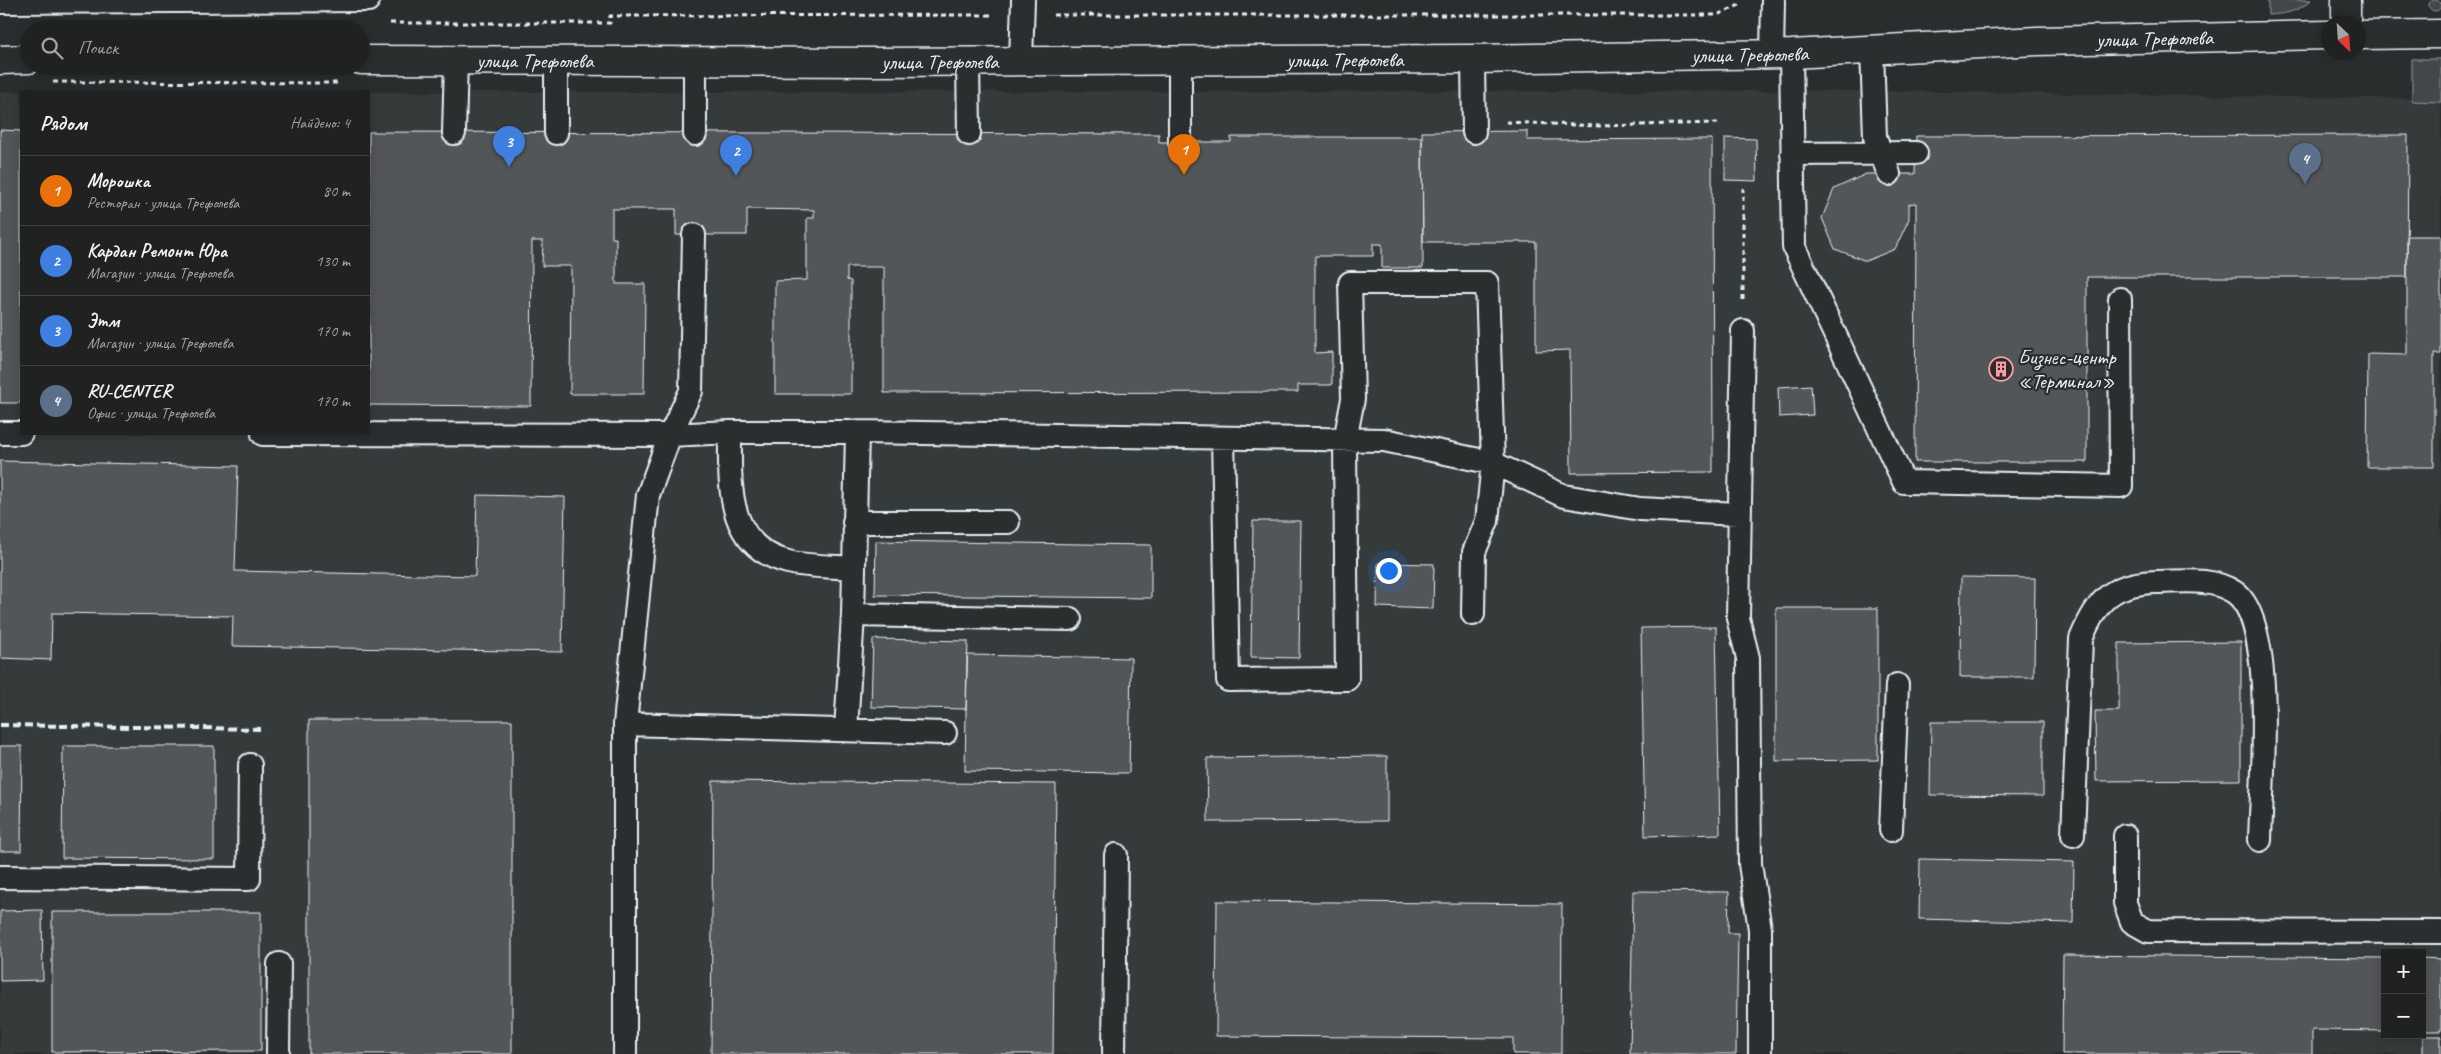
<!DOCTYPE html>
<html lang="ru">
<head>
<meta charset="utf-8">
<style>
	:root { --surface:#202222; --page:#2d2f2f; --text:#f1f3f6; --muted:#a2a4a5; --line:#3d3f40; --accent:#1a73e8 }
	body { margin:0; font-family:Caveat,sans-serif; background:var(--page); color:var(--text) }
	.controls { position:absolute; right:15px; bottom:15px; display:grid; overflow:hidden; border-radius:0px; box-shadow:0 2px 12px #0003 }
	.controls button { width:45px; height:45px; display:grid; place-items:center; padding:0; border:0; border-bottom:1px solid var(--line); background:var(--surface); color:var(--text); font:25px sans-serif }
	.compass { position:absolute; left:2321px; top:15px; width:45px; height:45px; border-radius:50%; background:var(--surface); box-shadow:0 2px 12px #0003; rotate:155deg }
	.you { position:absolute; left:1388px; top:570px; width:18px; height:18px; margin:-12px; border:4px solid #fff; border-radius:50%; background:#1a73e8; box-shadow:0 0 0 8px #1a73e833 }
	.badge { display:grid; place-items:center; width:32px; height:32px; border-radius:50%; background:var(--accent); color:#fff; font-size:16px; font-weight:700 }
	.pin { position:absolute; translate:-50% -41px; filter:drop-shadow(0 1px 2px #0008) }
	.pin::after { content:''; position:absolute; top:26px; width:18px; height:15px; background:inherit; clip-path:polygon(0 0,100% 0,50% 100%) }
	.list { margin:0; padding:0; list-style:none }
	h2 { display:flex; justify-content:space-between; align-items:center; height:65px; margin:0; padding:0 20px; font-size:21px }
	h2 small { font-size:16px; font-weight:400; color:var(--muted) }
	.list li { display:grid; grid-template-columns:32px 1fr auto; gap:15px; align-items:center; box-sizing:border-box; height:70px; padding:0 20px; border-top:1px solid var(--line) }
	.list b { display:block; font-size:19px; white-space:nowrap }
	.list p { margin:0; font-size:16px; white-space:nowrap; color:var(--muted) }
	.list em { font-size:16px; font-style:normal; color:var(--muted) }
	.icon { flex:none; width:28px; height:28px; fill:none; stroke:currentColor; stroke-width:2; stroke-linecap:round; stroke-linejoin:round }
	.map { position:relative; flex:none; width:2441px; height:1054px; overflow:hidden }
	.search { position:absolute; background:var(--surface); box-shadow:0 2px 12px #0003; left:20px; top:20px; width:350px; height:55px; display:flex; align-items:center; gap:12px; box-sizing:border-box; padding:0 18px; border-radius:28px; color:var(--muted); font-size:19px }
	.panel { position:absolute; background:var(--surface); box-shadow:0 2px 12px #0003; left:20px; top:90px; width:350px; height:345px; border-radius:0px }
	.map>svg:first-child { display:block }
	.built { fill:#363a3b; fill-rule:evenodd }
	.green { fill:#424648; stroke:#959ca0 }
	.building { fill:#535759; stroke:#e8f1f8 }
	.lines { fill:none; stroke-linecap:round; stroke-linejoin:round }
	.service-casing { stroke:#e8f1f8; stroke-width:26 }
	.minor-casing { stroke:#e8f1f8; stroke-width:31 }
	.path { stroke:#e8f1f8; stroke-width:3; stroke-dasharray:5 4; stroke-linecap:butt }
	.service { stroke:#2a2d2e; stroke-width:22 }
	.minor { stroke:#2a2d2e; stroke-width:28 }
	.rail { stroke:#e8f1f8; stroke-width:4; stroke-dasharray:8 4; stroke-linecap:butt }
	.labels { text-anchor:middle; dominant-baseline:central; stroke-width:4.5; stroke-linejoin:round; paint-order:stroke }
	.street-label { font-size:21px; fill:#e8f1f8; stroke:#2a2d2e }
	.poi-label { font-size:21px; fill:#e8f1f8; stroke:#2a2d2e; text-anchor:start }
</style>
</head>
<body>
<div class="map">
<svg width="2441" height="1054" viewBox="0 0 2441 1054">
	<rect width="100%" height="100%" fill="#2a2d2e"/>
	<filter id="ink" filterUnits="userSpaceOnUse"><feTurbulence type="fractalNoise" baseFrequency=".02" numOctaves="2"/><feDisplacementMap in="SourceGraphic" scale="10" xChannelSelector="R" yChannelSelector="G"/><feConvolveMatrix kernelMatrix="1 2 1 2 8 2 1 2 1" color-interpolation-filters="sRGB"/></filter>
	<g filter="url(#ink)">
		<path class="built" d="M1873 91 2441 99V1054H0V92H21V434H369V92ZM2385 953H2422V1035H2385Z"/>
		<path class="green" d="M2429 5a6 6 0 1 1 12 0a6 6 0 1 1-12 0Z
			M2268 0H2311C2297 12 2286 14 2268 15Z
			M2412 59H2441V102L2412 101Z"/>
		<path class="building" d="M0 130 21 131V403H0Z
			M1527 131V140L1712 139 1713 472 1571 473 1570 350 1536 351V242H1423L1422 132Z
			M369 132 1159 134V142H1231V137H1422L1423 268H1382V244H1373V256H1315V353L1332 352V385H1298V392L884 393V267H847V280L851 281V394H775V281L807 280V218H814V210L747 209V235H676V209H612V238H616V284H645L644 394H570L571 266H542L543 241H532L531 406 369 405Z
			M2408 135 2407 277H2087V462H1915L1916 203 1909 204V219L1895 249 1866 261 1835 249 1822 218 1834 189 1866 174H1915L1916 136Z
			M1725 138 1756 139 1757 181 1725 180Z
			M2407 236H2441V354H2434V467H2367L2368 354 2407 355Z
			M1811 385 1813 415 1779 417 1778 387Z
			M0 461 238 466 235 571 475 576 477 495 565 497 562 652 232 646 233 616 52 613 51 660 0 658Z
			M1253 521H1301L1299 658 1251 657Z
			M876 541 1151 545V598L875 595Z
			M1378 563 1434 564 1433 609 1377 607Z
			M1961 577 2035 578 2034 677H1960Z
			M1776 608H1878V760L1776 761Z
			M1716 627 1720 834 1645 836 1641 628Z
			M873 639 968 641 966 709 871 707Z
			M2241 642V780L2096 781 2095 711H2119V643Z
			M967 655 1131 658 1129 773 965 771Z
			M309 720H512V1054H309Z
			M1931 722H2043V796L1930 795Z
			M0 746H22L21 851H0Z
			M63 746H214V859L62 858Z
			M1387 756V821L1208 822 1207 758Z
			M713 781 1056 784 1053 1054H711Z
			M1920 859 2074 862 2073 923 1919 919Z
			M1633 891 1729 892 1728 933H1738L1736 1054H1630Z
			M1217 901 1562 904 1561 1054H1513V1038L1216 1036Z
			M42 910 43 980 0 981V911Z
			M52 912H261V1051L52 1052Z
			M2063 955 2385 958V1031L2312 1030V1054H2062Z
			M2422 958 2441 959V1031H2422Z
			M2423 1036H2441V1054H2423Z"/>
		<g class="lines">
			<g class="service-casing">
				<path id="service" d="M0 2 368 0
					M1872 50 1875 137 1889 174
					M1791 54 1794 247 1904 482 2121 486 2120 299
					M1772 55 1773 0
					M1473 59 1474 132
					M968 61 969 134
					M1021 61 1023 0
					M454 133 456 60
					M556 133V61
					M695 134V61
					M1180 142V60
					M1792 154 1916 153
					M1743 331 1738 618 1748 658 1750 864 1760 929V1054
					M730 432C730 484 725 546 788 562 809 567 833 566 853 568
					M3 433H21
					M263 434 670 435 730 432H857L1384 440 1493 463 1564 496 1640 509 1738 514
					M1223 438 1228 680 1347 679 1345 440 1353 399 1350 283H1487L1493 463 1487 521 1474 552 1473 614
					M854 522H1008
					M853 615 1070 619
					M625 724 945 733
					M846 730 853 615 857 432
					M1891 830 1897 685
					M2073 835 2081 639C2097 600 2112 583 2156 582 2182 582 2211 577 2234 592 2278 621 2261 789 2260 840
					M2125 836V903L2132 922 2148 931 2441 932
					M0 877 249 879 250 765
					M278 1054 279 964
					M625 1054V724L648 495 670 435 691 391 694 235
					M1114 1054 1116 855"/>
			</g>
			<g class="minor-casing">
				<g id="minor">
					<path d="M2346 22V0"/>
					<path d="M2358 35 2441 34"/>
					<path d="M0 60 29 59"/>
					<path id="s1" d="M361 60 874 62 1473 59 1791 54 2037 41 2328 35"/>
				</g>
			</g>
			<path class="path" d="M1053 15H1717L1742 4
				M390 23H610V16L992 15
				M53 82 337 83
				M1506 122 1599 126 1718 123
				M1743 300V188"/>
			<use href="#service" class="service"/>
			<use href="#minor" class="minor"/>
			<path class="rail" d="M0 725 264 729"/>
		</g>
	</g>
	<defs>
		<g id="building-ring" transform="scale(1.25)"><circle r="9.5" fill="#2a2d2e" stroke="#ff9aa2" stroke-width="1.5"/><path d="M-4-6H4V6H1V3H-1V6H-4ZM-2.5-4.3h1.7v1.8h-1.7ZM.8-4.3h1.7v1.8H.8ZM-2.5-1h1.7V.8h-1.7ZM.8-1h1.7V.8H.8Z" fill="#ff9aa2"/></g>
	</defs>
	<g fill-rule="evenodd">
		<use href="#building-ring" x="2001" y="369"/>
	</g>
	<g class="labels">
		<g class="street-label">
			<text stroke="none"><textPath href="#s1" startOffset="1794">улица Трефолева</textPath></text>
			<text stroke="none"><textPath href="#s1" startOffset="1389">улица Трефолева</textPath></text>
			<text stroke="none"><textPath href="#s1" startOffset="984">улица Трефолева</textPath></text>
			<text stroke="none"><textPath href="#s1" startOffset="174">улица Трефолева</textPath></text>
			<text stroke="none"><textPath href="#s1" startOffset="579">улица Трефолева</textPath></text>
		</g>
		<g class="poi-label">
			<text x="2018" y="357">Бизнес-центр<tspan x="2018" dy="24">«Терминал»</tspan></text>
		</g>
	</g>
</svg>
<div class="controls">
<button>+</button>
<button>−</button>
</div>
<svg class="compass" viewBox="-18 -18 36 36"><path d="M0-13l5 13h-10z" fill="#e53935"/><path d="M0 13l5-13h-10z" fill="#a2a4a5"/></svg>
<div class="you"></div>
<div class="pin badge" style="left:1184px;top:175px;background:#e8710a">1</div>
<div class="pin badge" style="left:736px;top:176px;background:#3f7fe0">2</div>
<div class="pin badge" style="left:509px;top:167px;background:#3f7fe0">3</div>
<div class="pin badge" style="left:2305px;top:184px;background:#5c6f8a">4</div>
<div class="search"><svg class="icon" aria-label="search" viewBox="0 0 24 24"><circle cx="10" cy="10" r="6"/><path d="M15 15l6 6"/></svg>Поиск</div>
<section class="panel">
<h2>Рядом<small>Найдено: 4</small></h2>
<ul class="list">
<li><span class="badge" style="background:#e8710a">1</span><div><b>Морошка</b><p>Ресторан · улица Трефолева</p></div><em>80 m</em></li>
<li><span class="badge" style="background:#3f7fe0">2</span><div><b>Кардан Ремонт Юра</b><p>Магазин · улица Трефолева</p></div><em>130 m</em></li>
<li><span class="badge" style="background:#3f7fe0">3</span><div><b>Этм</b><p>Магазин · улица Трефолева</p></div><em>170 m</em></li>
<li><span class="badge" style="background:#5c6f8a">4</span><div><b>RU-CENTER</b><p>Офис · улица Трефолева</p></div><em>170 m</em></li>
</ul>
</section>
</div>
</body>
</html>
